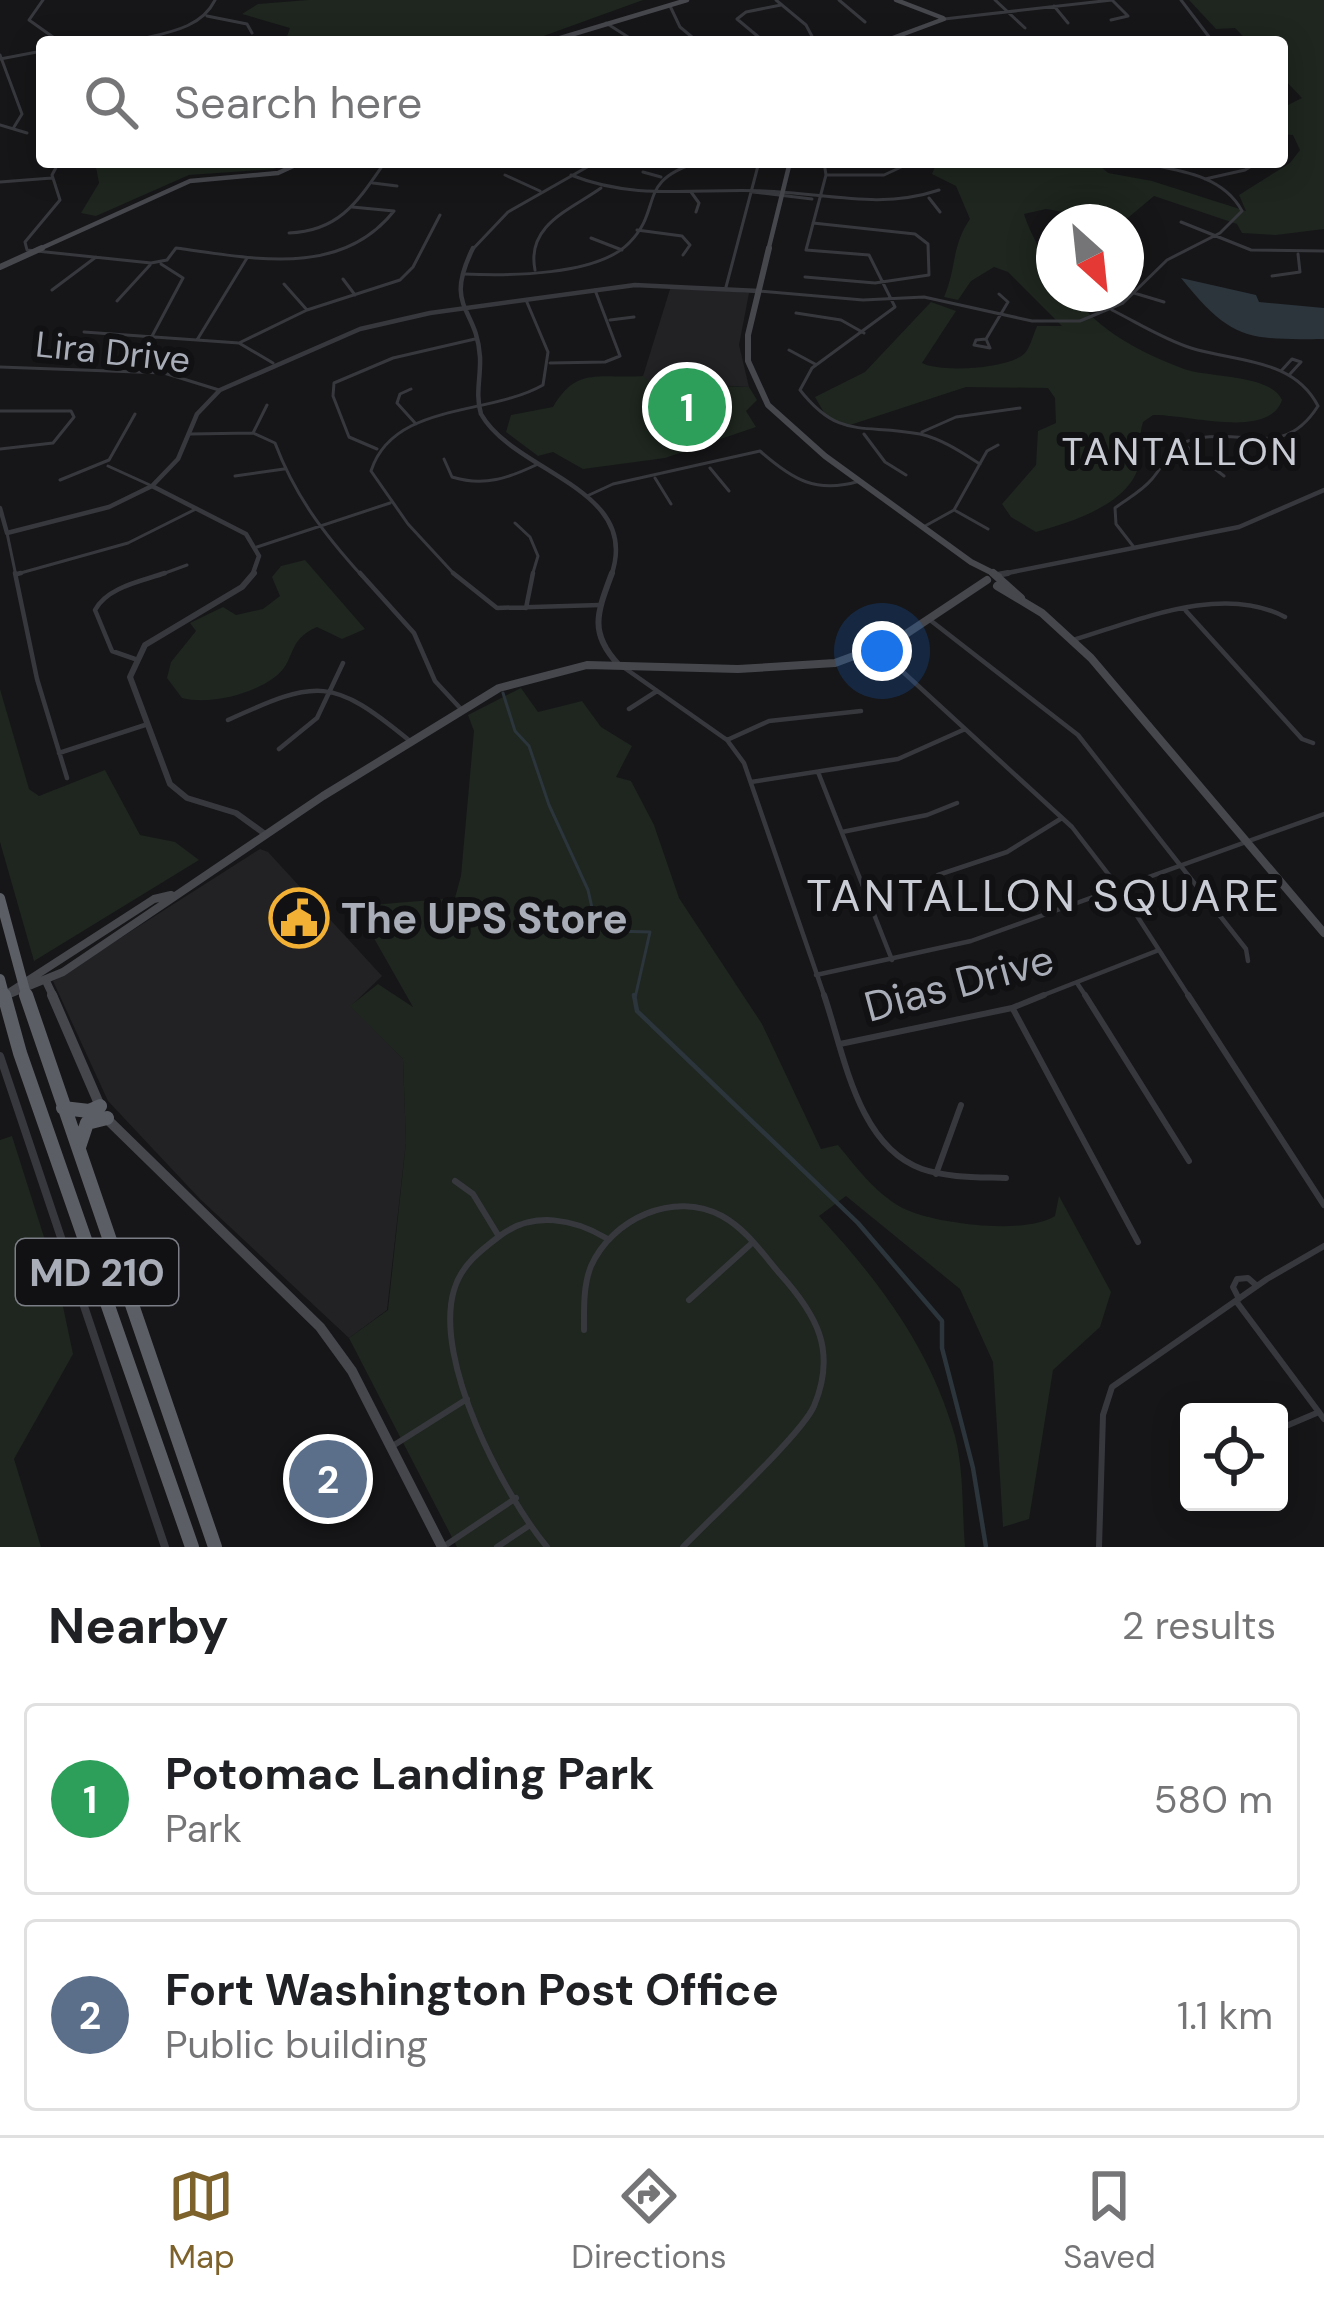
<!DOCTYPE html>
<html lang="en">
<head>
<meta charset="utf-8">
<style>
	:root { --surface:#fff; --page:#f2f2f2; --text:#202124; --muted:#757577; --line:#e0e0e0; --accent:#7e622b }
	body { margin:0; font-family:"DM Sans",sans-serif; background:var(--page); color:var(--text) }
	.controls { position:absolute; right:36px; bottom:36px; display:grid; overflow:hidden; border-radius:12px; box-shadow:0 6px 30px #0003 }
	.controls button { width:108px; height:108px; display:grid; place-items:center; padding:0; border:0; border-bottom:3px solid var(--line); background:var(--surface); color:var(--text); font:60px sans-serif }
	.compass { position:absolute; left:1036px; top:204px; width:108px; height:108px; border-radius:50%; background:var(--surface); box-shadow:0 6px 30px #0003; rotate:153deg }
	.you { position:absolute; left:882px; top:651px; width:42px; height:42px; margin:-30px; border:9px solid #fff; border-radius:50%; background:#1a73e8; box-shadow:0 0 0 18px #1a73e833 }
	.badge { display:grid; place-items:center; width:78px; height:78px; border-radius:50%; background:var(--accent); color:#fff; font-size:39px; font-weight:700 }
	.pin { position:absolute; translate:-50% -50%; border:6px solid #fff; box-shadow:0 3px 12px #0006 }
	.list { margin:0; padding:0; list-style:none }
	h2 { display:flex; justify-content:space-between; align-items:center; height:156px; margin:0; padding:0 48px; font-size:51px }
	h2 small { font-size:39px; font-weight:400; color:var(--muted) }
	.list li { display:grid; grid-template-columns:78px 1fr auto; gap:36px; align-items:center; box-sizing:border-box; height:192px; margin:0 24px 24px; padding:0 24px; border:3px solid var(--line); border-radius:12px }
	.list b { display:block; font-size:45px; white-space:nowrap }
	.list p { margin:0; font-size:39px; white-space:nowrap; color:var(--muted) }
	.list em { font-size:39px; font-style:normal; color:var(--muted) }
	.icon { flex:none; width:66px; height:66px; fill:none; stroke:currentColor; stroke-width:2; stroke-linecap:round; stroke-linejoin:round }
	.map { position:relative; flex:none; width:1324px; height:1547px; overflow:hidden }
	.search { position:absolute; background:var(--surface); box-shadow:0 6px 30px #0003; left:36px; right:36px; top:36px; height:132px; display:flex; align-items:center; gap:30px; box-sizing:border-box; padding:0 42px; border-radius:12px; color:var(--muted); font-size:45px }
	.sheet { height:588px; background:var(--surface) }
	nav { display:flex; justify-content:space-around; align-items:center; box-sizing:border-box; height:168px; border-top:3px solid var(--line); background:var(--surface); font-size:33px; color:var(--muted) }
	nav a { display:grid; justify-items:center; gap:6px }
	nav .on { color:var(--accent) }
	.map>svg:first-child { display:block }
	.built { fill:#222225 }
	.green { fill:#1e261f }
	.water { fill:#2c353c }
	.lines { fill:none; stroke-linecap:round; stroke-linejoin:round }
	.stream-far1 { stroke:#2c353c; stroke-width:3 }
	.stream { stroke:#2c353c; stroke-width:4.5 }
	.minor-far2 { stroke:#37383d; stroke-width:3 }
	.minor-far1 { stroke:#37383d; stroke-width:4.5 }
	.minor { stroke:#37383d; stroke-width:6 }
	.tertiary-far3 { stroke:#37383d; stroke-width:3 }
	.tertiary-far2 { stroke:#37383d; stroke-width:4.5 }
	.tertiary-far1 { stroke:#37383d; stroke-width:6 }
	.tertiary { stroke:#37383d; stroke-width:8 }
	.secondary-far3 { stroke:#45474d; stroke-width:4.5 }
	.secondary-far2 { stroke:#45474d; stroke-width:6 }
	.secondary-far1 { stroke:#45474d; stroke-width:8 }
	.secondary { stroke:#45474d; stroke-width:10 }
	.trunk-far1 { stroke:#5b5e65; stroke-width:10 }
	.trunk { stroke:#5b5e65; stroke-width:14 }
	.labels { text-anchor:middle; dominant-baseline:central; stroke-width:12; stroke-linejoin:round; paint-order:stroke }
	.far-street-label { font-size:36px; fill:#a8adb8; stroke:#111113 }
	.far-neighbourhood-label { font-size:39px; letter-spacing:3px; fill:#c9ccd4; stroke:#111113 }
	.shield { fill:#111113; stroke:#7b7e86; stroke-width:3 }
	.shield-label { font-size:39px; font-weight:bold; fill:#a8adb8 }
	.poi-label { font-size:42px; font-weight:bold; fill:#a8adb8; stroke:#111113; text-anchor:start }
	.street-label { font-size:42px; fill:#a8adb8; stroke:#111113 }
	.neighbourhood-label { font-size:45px; letter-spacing:3px; fill:#c9ccd4; stroke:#111113 }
</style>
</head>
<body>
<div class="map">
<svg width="1324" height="1547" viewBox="0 0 1324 1547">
	<rect width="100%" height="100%" fill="#161618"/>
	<path class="built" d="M671 286 749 293 739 345 749 387 645 381 643 376Z
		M260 849 268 852 382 976 351 1006 403 1059 406 1142 387 1310 349 1338 200 1199 108 1101 53 981Z"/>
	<path class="green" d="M308 0H643L527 42H285L290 28 242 14 258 4Z
		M1189 0H1324V229L1276 235 1242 233 1237 224 1154 196 1123 222 1046 209 1024 214C1032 241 1054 267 1054 294H1074C1096 331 1145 354 1184 369 1210 378 1270 374 1282 400 1269 440 1188 414 1153 415L1143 422C1138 437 1142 452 1138 468 1127 505 1069 523 1036 532L1011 517 1002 504 1036 465 1038 431 1056 423 1055 398 1048 388 966 387 847 426 826 416 815 397 865 372 931 302 956 311 922 363C941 373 1010 369 1025 353 1030 347 1034 333 1037 326H1062L1008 272 994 267 971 281 958 300 944 297C957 267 951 247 970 219L956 186 932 174 937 162H1096L1108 173 1152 181 1246 211 1239 195 1290 163 1300 150 1293 135 1282 134V108L1302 98 1282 77V42H1249L1235 28 1216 29Z
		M95 162H290L274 169 189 175 96 216 81 213 99 183Z
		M643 376 653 384 749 387 757 400 746 411 756 427 665 458 583 469 553 452 538 456 506 432 511 415 553 407C577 366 599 379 643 376Z
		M305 560 365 629 342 639 317 627C286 640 296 662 275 677 251 695 210 705 182 698L167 678 171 662 196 631 190 623 223 607 236 615 263 609 280 596 272 577 281 566Z
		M521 688 538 712 582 701 601 727 632 746 616 777 631 781 654 825 679 898 762 1024 821 1149 838 1145C857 1168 878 1197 907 1210 939 1224 1025 1235 1055 1216L1059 1196 1111 1292 1100 1327 1053 1370 1029 1519 1003 1527 993 1362 960 1289 846 1196 819 1216C880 1282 930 1348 955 1436 964 1470 962 1512 965 1547H457L349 1338 388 1310 406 1142 403 1059 350 1006 378 984 413 1007 371 933 372 905 455 898 461 876 474 731 468 715Z
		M0 689 29 789 39 796 105 770 140 835 175 842 199 860 34 961 0 842Z
		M12 1136 57 1278 73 1354 14 1459 41 1547H0V1140Z"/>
	<path class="water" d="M1181 278 1256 295 1259 302 1324 308V339C1247 340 1231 340 1181 278Z"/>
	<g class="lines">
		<path class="stream-far1" d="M503 693 515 731 529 746 549 805 588 890 595 921 612 931 650 932 635 998"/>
		<path class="stream" d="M634 995 637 1011 858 1223 942 1321V1348L973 1468 986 1547"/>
		<path class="minor-far2" d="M43 0 29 20 60 42
			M776 0 806 25 815 42
			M839 0 865 22
			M995 0 1025 28
			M1181 0 1213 42
			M670 6 680 27 698 42
			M1054 6 1068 23
			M207 16 247 24 252 33
			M944 19 1112 0
			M1111 20 1128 16 1112 0
			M606 23 636 42
			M761 39 737 19 746 12 781 5
			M130 42C161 33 200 31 215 0
			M619 42 633 39
			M0 55 22 114 14 127
			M0 59 42 51
			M0 125 27 133
			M59 162 52 175 60 200 25 242 27 250 151 263 167 260 176 248C252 258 340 279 394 211L352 207
			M408 162H414
			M824 162 826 175
			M643 172 661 177
			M505 175 540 191
			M571 175C635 201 697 188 764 191 825 193 880 210 939 190
			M826 175 806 250 869 255 895 307 812 368 800 390C840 441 864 423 920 434 942 439 961 452 980 464
			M826 175H884L912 162
			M1205 179 1245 170 1258 162
			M0 182 52 178
			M373 183 397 186
			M691 192 699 203 696 212
			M753 192 812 199
			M929 198 940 212
			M1181 222 1251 250 1324 251
			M637 230 682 236 690 245 683 255
			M289 233C340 231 358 201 385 162
			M591 238 622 250
			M535 270C526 225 570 210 601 188
			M464 274C507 276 597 276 629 243 664 208 635 181 699 162
			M1272 276 1300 272 1298 254
			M805 277 875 283 929 275 928 244 915 234 813 223
			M343 279 355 295
			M284 284 307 310
			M726 287 759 162
			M52 290 96 257
			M759 291 863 300 924 297 1032 321H1080L1123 303 1167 260 1220 233 1242 211C1222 173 1174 170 1136 162
			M1134 293 1164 302
			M1106 294 1123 303
			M117 301 150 265
			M1112 310C1138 323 1163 339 1191 348 1236 362 1294 358 1318 406
			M796 313 841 320 864 333
			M610 320 634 317
			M84 332 239 343 273 363
			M151 338 183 278 161 264
			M986 339 990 348 974 345 976 340Z
			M986 339 1008 302 999 294
			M197 340 247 258
			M239 343 307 310 400 280 413 267 440 215
			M789 350 815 364
			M550 363 605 362 620 356 595 290
			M0 367 164 373 219 390
			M1281 371 1292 359 1301 362 1290 374
			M411 389 400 394 397 403 416 424
			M0 411H71L74 417 53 443 0 449
			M922 432 956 417 1020 408
			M253 433 267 405
			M190 434 253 433 275 443C295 496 324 534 362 576
			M864 434 885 462 906 475
			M1182 443 1224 476
			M377 449 349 437 333 396 334 383 393 358 475 339
			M444 459 452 477C484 487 509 478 538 464
			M108 466 152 486
			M710 468 729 491
			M235 476 284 469
			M655 478 671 504
			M60 480 109 460 135 414
			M587 496 613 484 760 451C793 480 816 494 860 481
			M956 511 988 529
			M515 523 530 537 538 556 532 576
			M925 526 954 510 987 451 998 445
			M7 533 16 576
			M1133 546 1116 524 1115 508C1127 499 1142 491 1152 479 1168 460 1171 442 1200 438 1249 430 1285 458 1318 406
			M257 547 390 503
			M17 574 128 543 196 509
			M157 576 187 565
			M456 576 408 524 371 471C393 402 489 416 543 385L548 352 526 300"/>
		<path class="minor-far1" d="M15 573 37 679 67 778
			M360 573 414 633 435 681 461 709
			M453 573 497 608 600 605
			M17 574 21 573
			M526 608 533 573
			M1186 611 1302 739 1313 743
			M930 620 1078 735 1246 949 1248 961
			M1073 640C1137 621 1222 583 1285 617
			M878 649 1072 827 1119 888 1190 998
			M135 659 112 651 95 610C107 587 142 581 165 573
			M626 669 727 740 744 763 825 998
			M629 709 657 691
			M228 720C318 679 332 677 410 741
			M727 740 769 721 861 711
			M279 749 317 718 343 663
			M59 753 145 725
			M818 772 892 960
			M751 782 898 759 963 730
			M842 832 927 815 957 803
			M938 875 1007 852 1062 818
			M816 975 971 941 1324 814
			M1077 983 1087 998
			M1036 998 1159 950"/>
		<path class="minor" d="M824 995C844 1053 857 1146 922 1169 948 1178 979 1177 1006 1178
			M1085 995 1189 1161
			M1188 995 1324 1205
			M1013 1009 1138 1242
			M840 1044 1012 1008 1044 995
			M936 1174 961 1105
			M455 1181 473 1194 498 1235
			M1239 1299 1233 1287 1237 1279 1248 1278 1257 1286
			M689 1300 752 1243
			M1236 1301 1324 1419
			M584 1330C584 1309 583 1286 591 1266 612 1219 674 1190 722 1216 747 1230 762 1253 780 1274 817 1315 837 1351 814 1406 802 1434 710 1519 683 1547
			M1279 1429 1319 1412
			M391 1447 467 1399
			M446 1545 516 1498
			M497 1547 527 1527
			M547 1547C503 1494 433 1360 454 1290 461 1265 481 1250 501 1235 534 1211 574 1219 606 1238
			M1099 1547 1103 1415 1112 1387 1267 1279 1324 1246"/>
		<path class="tertiary-far3" d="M471 251 508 212 596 162"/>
		<path class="tertiary-far2" d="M473 248C443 309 477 306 480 357 481 377 475 394 481 414 514 473 643 488 611 576
			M152 486 246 534 259 556 252 576
			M0 508 7 533 109 507 152 486 178 459 197 414 220 390 360 329 430 313 635 285 759 291
			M997 575 1239 527 1324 490"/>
		<path class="tertiary-far1" d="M254 573 242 587 145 645 130 677 170 784 187 798 236 813 265 834
			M612 573C598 611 588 632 618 664
			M997 575 1008 573"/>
		<path class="tertiary" d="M0 1056 165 1547"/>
		<path class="secondary-far3" d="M896 0 943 18
			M547 42 687 0
			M882 42 944 19
			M35 251 190 181 278 173 302 162
			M768 251 790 162"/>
		<path class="secondary-far2" d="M769 248 748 335V361L768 405 825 456 971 562 999 576
			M0 267 42 248"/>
		<path class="secondary-far1" d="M993 573 1021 598
			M997 586 1042 613 1091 658 1324 933
			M46 981 54 998
			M10 992 154 899 171 895
			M2 997 63 972 323 796 499 688 587 665 738 669 835 663 897 640 987 580"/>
		<path class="secondary" d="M52 995 100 1106
			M107 1119 320 1327 352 1371 442 1547"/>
		<path class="trunk-far1" d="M0 898 27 998
			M0 979 5 998"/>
		<path class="trunk" d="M4 995 20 1053 192 1547
			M26 995 215 1547
			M63 1108 89 1111 100 1106
			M79 1147 87 1123 107 1118"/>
	</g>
	<defs>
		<g id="civic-ring" transform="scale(3)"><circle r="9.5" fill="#111113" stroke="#f2b134" stroke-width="1.5"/><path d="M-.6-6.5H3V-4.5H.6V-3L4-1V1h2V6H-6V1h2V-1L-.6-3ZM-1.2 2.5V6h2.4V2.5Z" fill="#f2b134"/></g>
	</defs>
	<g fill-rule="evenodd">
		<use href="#civic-ring" x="299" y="918"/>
	</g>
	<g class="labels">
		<g class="far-street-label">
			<text transform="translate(113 352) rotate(6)">Lira Drive</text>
		</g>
		<g class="far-neighbourhood-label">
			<text x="1181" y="451">TANTALLON</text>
		</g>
		<rect class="shield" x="16" y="1239" width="162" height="66" rx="9"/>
		<g class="shield-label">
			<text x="97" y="1272">MD 210</text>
		</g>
		<g class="poi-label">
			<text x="341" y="918">The UPS Store</text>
		</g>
		<g class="street-label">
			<text transform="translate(959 983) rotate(-15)">Dias Drive</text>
		</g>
		<g class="neighbourhood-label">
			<text x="1044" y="895">TANTALLON SQUARE</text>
		</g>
	</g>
</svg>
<div class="controls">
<button><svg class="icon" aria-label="locate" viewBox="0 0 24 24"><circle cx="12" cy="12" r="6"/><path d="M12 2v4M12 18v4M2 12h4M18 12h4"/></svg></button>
</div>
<svg class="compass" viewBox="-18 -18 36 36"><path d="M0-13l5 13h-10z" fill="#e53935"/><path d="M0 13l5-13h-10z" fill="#757577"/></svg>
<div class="you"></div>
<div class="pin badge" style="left:687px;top:407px;background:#2e9e5b">1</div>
<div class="pin badge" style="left:328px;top:1479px;background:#5c6f8a">2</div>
<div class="search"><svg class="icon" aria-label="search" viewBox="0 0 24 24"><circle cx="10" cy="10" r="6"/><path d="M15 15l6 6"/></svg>Search here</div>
</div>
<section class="sheet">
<h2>Nearby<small>2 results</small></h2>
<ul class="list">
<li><span class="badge" style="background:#2e9e5b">1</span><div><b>Potomac Landing Park</b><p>Park</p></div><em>580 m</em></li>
<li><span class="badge" style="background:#5c6f8a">2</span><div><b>Fort Washington Post Office</b><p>Public building</p></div><em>1.1 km</em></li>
</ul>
</section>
<nav>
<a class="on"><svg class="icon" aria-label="map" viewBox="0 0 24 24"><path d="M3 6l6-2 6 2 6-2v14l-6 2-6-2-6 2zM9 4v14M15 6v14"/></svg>Map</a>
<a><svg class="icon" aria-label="directions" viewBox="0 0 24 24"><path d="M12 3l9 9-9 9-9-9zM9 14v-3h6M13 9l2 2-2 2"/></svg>Directions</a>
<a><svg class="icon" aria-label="saved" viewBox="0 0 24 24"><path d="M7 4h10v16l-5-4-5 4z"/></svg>Saved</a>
</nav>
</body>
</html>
